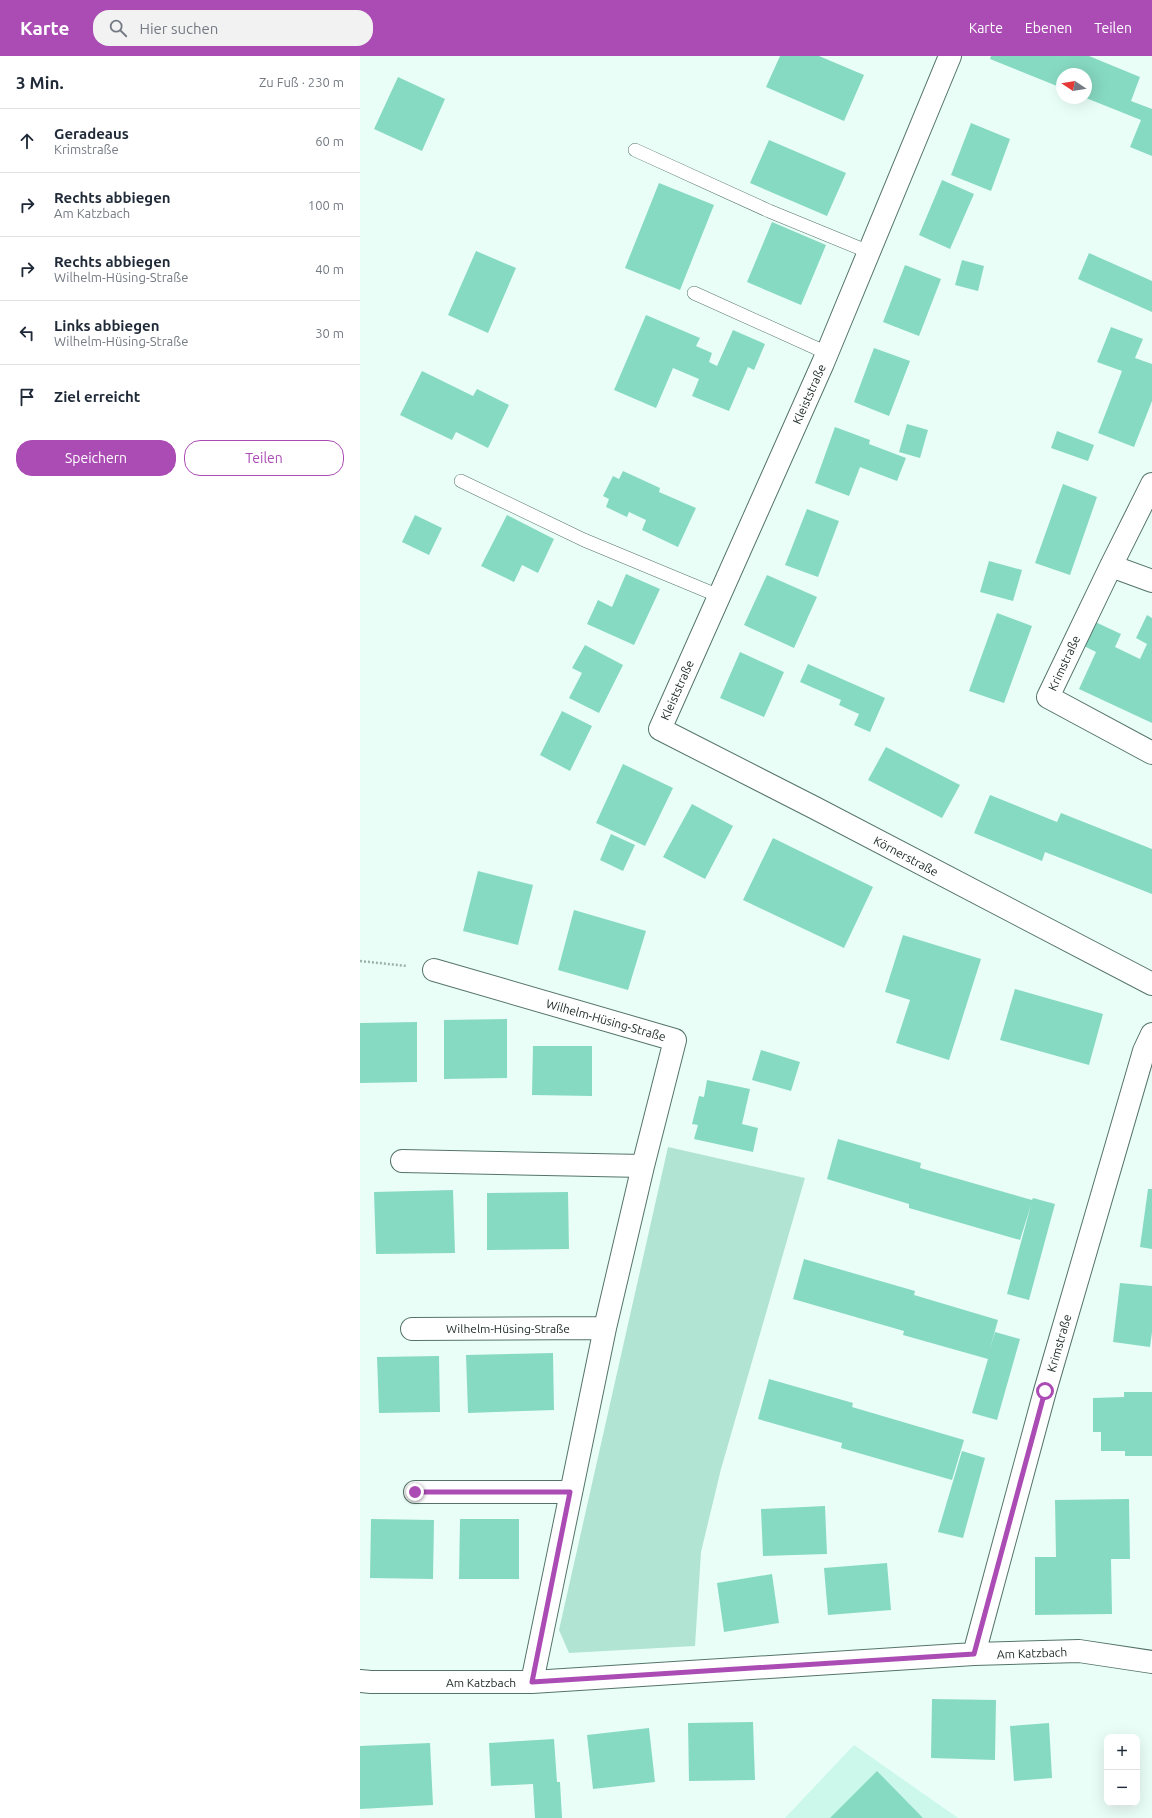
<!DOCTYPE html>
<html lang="de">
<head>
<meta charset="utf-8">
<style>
	:root { --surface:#fff; --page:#f2f2f3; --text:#1f2937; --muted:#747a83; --line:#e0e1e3; --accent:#ab4cb5 }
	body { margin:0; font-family:Ubuntu,sans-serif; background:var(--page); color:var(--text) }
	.controls { position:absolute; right:12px; bottom:12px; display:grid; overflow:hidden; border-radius:8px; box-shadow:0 4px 16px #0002 }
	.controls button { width:36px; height:36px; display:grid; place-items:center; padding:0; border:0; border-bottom:1px solid var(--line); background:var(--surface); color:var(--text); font:20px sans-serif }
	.compass { position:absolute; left:696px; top:12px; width:36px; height:36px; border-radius:50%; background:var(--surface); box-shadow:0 4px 16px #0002; rotate:282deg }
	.stop { position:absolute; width:12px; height:12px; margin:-9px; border:3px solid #ab4cb5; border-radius:50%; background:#fff }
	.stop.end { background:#ab4cb5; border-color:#fff; box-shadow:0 1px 4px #0008 }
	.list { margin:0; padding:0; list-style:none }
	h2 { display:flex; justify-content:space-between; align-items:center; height:52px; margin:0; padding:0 16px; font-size:17px }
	h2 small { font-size:13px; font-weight:400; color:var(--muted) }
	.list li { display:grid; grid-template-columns:26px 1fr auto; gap:12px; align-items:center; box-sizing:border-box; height:64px; padding:0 16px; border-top:1px solid var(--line) }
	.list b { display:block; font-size:15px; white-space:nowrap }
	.list p { margin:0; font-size:13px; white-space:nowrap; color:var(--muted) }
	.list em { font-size:13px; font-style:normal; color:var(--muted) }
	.actions { display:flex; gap:8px; padding:12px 16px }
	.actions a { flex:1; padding:9px 0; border:1px solid var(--accent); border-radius:16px; text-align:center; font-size:14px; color:var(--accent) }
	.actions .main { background:var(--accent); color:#fff }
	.icon { flex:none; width:22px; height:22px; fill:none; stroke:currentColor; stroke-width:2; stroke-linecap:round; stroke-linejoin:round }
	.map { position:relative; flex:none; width:792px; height:1762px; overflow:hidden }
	header { display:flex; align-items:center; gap:24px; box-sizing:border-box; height:56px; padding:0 20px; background:var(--accent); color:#fff }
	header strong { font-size:19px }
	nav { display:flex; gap:22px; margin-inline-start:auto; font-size:14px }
	.search { width:280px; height:36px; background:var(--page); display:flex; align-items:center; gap:10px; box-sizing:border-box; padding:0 14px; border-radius:16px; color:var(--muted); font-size:15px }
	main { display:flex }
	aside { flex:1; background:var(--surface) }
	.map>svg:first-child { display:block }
	.built { fill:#cbf8ea }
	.green { fill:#b2e4d4 }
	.building { fill:#87dac2 }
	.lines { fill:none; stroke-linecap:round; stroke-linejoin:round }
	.lane-casing { stroke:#54746a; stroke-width:14 }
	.street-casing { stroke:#54746a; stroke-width:24 }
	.path { stroke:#9fb1ab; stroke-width:2.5; stroke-dasharray:2 2; stroke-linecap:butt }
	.lane { stroke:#fff; stroke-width:13 }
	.street { stroke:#fff; stroke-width:22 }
	.route { stroke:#ab4cb5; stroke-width:5 }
	.labels { text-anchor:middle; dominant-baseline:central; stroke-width:3; stroke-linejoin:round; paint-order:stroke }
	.street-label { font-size:12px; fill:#212e2a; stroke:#fff }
</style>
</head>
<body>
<header>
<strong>Karte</strong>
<div class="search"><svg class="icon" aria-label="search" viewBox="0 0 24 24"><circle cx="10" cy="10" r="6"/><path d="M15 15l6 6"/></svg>Hier suchen</div>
<nav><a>Karte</a><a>Ebenen</a><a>Teilen</a></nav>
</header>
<main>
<aside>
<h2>3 Min.<small>Zu Fuß · 230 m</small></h2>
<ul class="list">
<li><svg class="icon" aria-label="ahead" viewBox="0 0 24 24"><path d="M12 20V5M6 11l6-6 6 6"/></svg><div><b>Geradeaus</b><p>Krimstraße</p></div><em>60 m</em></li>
<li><svg class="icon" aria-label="right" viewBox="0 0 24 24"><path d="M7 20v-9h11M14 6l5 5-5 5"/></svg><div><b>Rechts abbiegen</b><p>Am Katzbach</p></div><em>100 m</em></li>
<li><svg class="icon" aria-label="right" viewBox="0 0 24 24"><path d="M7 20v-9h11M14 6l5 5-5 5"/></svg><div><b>Rechts abbiegen</b><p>Wilhelm-Hüsing-Straße</p></div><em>40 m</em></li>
<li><svg class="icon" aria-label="left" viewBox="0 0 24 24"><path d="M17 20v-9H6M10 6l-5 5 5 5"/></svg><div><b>Links abbiegen</b><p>Wilhelm-Hüsing-Straße</p></div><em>30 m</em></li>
<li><svg class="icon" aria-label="arrive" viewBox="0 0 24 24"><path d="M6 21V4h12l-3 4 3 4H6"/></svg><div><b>Ziel erreicht</b></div></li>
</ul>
<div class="actions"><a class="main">Speichern</a><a>Teilen</a></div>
</aside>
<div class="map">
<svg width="792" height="1762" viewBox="0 0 792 1762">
	<rect width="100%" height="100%" fill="#e9fef7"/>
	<path class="built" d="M494 1689 598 1762H425Z"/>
	<path class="green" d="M308 1091 445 1122 361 1413 341 1496 335 1590 209 1597 199 1574Z"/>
	<path class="building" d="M420 0H459L504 19 484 65 406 31Z
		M631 0H729L780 21 771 45 792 53V100L770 91 781 64 726 42V18H702V32L630 3Z
		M38 21 85 43 62 95 14 73Z
		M611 67 650 83 631 135 591 119Z
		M409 84 486 117 467 160 390 127Z
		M582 124 614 138 590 193 559 179Z
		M299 127 354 149 320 234 265 212Z
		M412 166 466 189 441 249 387 226Z
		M116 195 156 212 128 277 88 259Z
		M729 197 792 225V256L718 223Z
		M602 204 624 210 618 235 595 229Z
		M545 209 581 223 559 280 523 266Z
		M286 259 340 282 336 290 352 297 349 306 357 310 373 274 405 288 394 314 388 311 369 355 332 340 339 323 313 312 296 352 254 334Z
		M751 271 783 283 775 302 792 308V345L774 391 738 377 762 315 737 306Z
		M514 292 550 305 529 360 494 346Z
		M62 315 113 340 117 333 149 349 128 392 96 376 92 384 40 359Z
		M547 368 568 374 560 402 539 396Z
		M475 371 510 384 509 388 546 402 537 425 500 411 489 440 455 427Z
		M697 375 734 389 728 405 691 392Z
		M263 415 300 432 299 436 336 452 318 491 282 474 286 464 269 456 267 461 246 451 249 443 243 440 253 420 259 423Z
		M703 428 737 441 710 519 675 507Z
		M447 453 479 465 458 521 425 509Z
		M55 459 82 472 69 499 42 486Z
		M147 459 194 483 178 517 162 509 154 526 121 510Z
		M629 505 662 514 653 545 620 536Z
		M266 518 300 533 274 589 227 568 238 544 252 551Z
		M407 519 457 541 434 592 384 569Z
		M637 557 672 570 644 647 609 635Z
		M787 559 792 562V667L719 633 736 596 718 587 729 563 761 578 755 591 780 603 787 588 776 582Z
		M225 589 263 609 239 657 209 642 222 617 212 612Z
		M380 596 424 616 404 661 360 642Z
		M448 608 525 642 510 676 494 669 499 658 479 649 481 644 440 626Z
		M202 655 232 670 210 715 180 699Z
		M526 691 600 729 582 762 508 724Z
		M263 708 313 732 285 790 236 767Z
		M630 739 697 766 701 757 792 793V838L685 796 682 805 614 777Z
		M332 748 373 770 345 823 303 801Z
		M251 778 275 789 263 815 240 804Z
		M413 782 513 831 484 892 383 844Z
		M118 815 173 829 158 889 103 875Z
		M214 854 286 875 268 934 198 914Z
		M543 879 621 903 589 1004 536 987 550 944 525 936Z
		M655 933 743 958 729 1009 640 984Z
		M147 963V1022L84 1023V964Z
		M57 966V1026L0 1027V967Z
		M173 990H232V1040L172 1039Z
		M401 994 440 1006 431 1035 392 1024Z
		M347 1024 390 1033 382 1068 398 1072 393 1096 334 1083 338 1069 332 1068 339 1040 344 1041Z
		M478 1083 561 1107 560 1112 672 1144 673 1142 695 1148 669 1244 647 1238 671 1149 660 1184 549 1152V1148L467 1123Z
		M788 1133H792V1193L780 1191Z
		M93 1134 95 1197 16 1198 14 1136Z
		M208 1136 209 1193 127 1194V1137Z
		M444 1203 555 1235 554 1239 638 1264 629 1296 635 1276 660 1283 637 1364 612 1357 628 1303 543 1279 544 1275 433 1243Z
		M760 1227 792 1230V1276L790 1291 753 1286Z
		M193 1297 194 1354 108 1357 106 1299Z
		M79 1300 80 1356 19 1357 17 1301Z
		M409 1323 493 1347 492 1351 604 1384 592 1424 481 1392 482 1387 398 1363Z
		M764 1336H792V1400H765V1395H741V1376H733V1342L764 1341Z
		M602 1395 625 1402 603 1482 578 1476Z
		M769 1443 770 1503H751L752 1558 675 1559V1501H696L695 1444Z
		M465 1450 467 1498 403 1500 401 1453Z
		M11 1463 74 1464 73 1523 10 1522Z
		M100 1463H159V1523H99Z
		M527 1507 531 1554 468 1559 464 1512Z
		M412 1518 419 1567 364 1576 357 1527Z
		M572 1643 636 1644 635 1704 571 1702Z
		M393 1666 395 1724 329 1725 328 1667Z
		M689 1667 692 1722 654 1725 650 1670Z
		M289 1672 295 1726 233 1733 227 1679Z
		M194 1683 197 1726H200L202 1762H175L173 1728 131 1730 129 1687Z
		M70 1687 73 1749 0 1753V1690Z
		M517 1715 563 1762H470Z"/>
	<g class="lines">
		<g class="lane-casing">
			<path id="lane" d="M275 94 409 155 509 196
				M334 237 467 297
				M101 425 224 484 359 540"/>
		</g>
		<g class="street-casing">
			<path id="street" d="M590 0 463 307 300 673 455 752 792 928
				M792 428 751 510 688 641 792 697
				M751 510 792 525
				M74 914 315 984 283 1110 245 1272 172 1626
				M42 1105 283 1110
				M52 1273 245 1272
				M55 1436H210
				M614 1598 685 1335 784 995 792 978
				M0 1625 11 1626H172L614 1598 719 1595 792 1606"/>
		</g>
		<path class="path" d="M0 905 47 910"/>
		<use href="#lane" class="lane"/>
		<use href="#street" class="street"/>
	</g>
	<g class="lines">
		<path class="route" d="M55 1436H210L172 1626 614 1598 685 1335"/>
	</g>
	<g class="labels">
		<g class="street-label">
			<text transform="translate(449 338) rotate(-66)">Kleiststraße</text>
			<text transform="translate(704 607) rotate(-65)">Krimstraße</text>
			<text transform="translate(317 634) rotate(-66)">Kleiststraße</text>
			<text transform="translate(546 800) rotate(28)">Körnerstraße</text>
			<text transform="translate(246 964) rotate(16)">Wilhelm-Hüsing-Straße</text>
			<text x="148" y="1272">Wilhelm-Hüsing-Straße</text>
			<text transform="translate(699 1287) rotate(-74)">Krimstraße</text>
			<text transform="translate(672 1597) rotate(-2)">Am Katzbach</text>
			<text x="121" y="1626">Am Katzbach</text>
		</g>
	</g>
</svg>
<div class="controls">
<button>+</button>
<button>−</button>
</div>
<svg class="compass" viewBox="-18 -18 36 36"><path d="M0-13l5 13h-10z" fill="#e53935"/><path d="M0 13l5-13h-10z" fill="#747a83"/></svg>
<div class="stop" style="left:685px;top:1335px"></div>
<div class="stop end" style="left:55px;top:1436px"></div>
</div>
</main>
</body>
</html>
